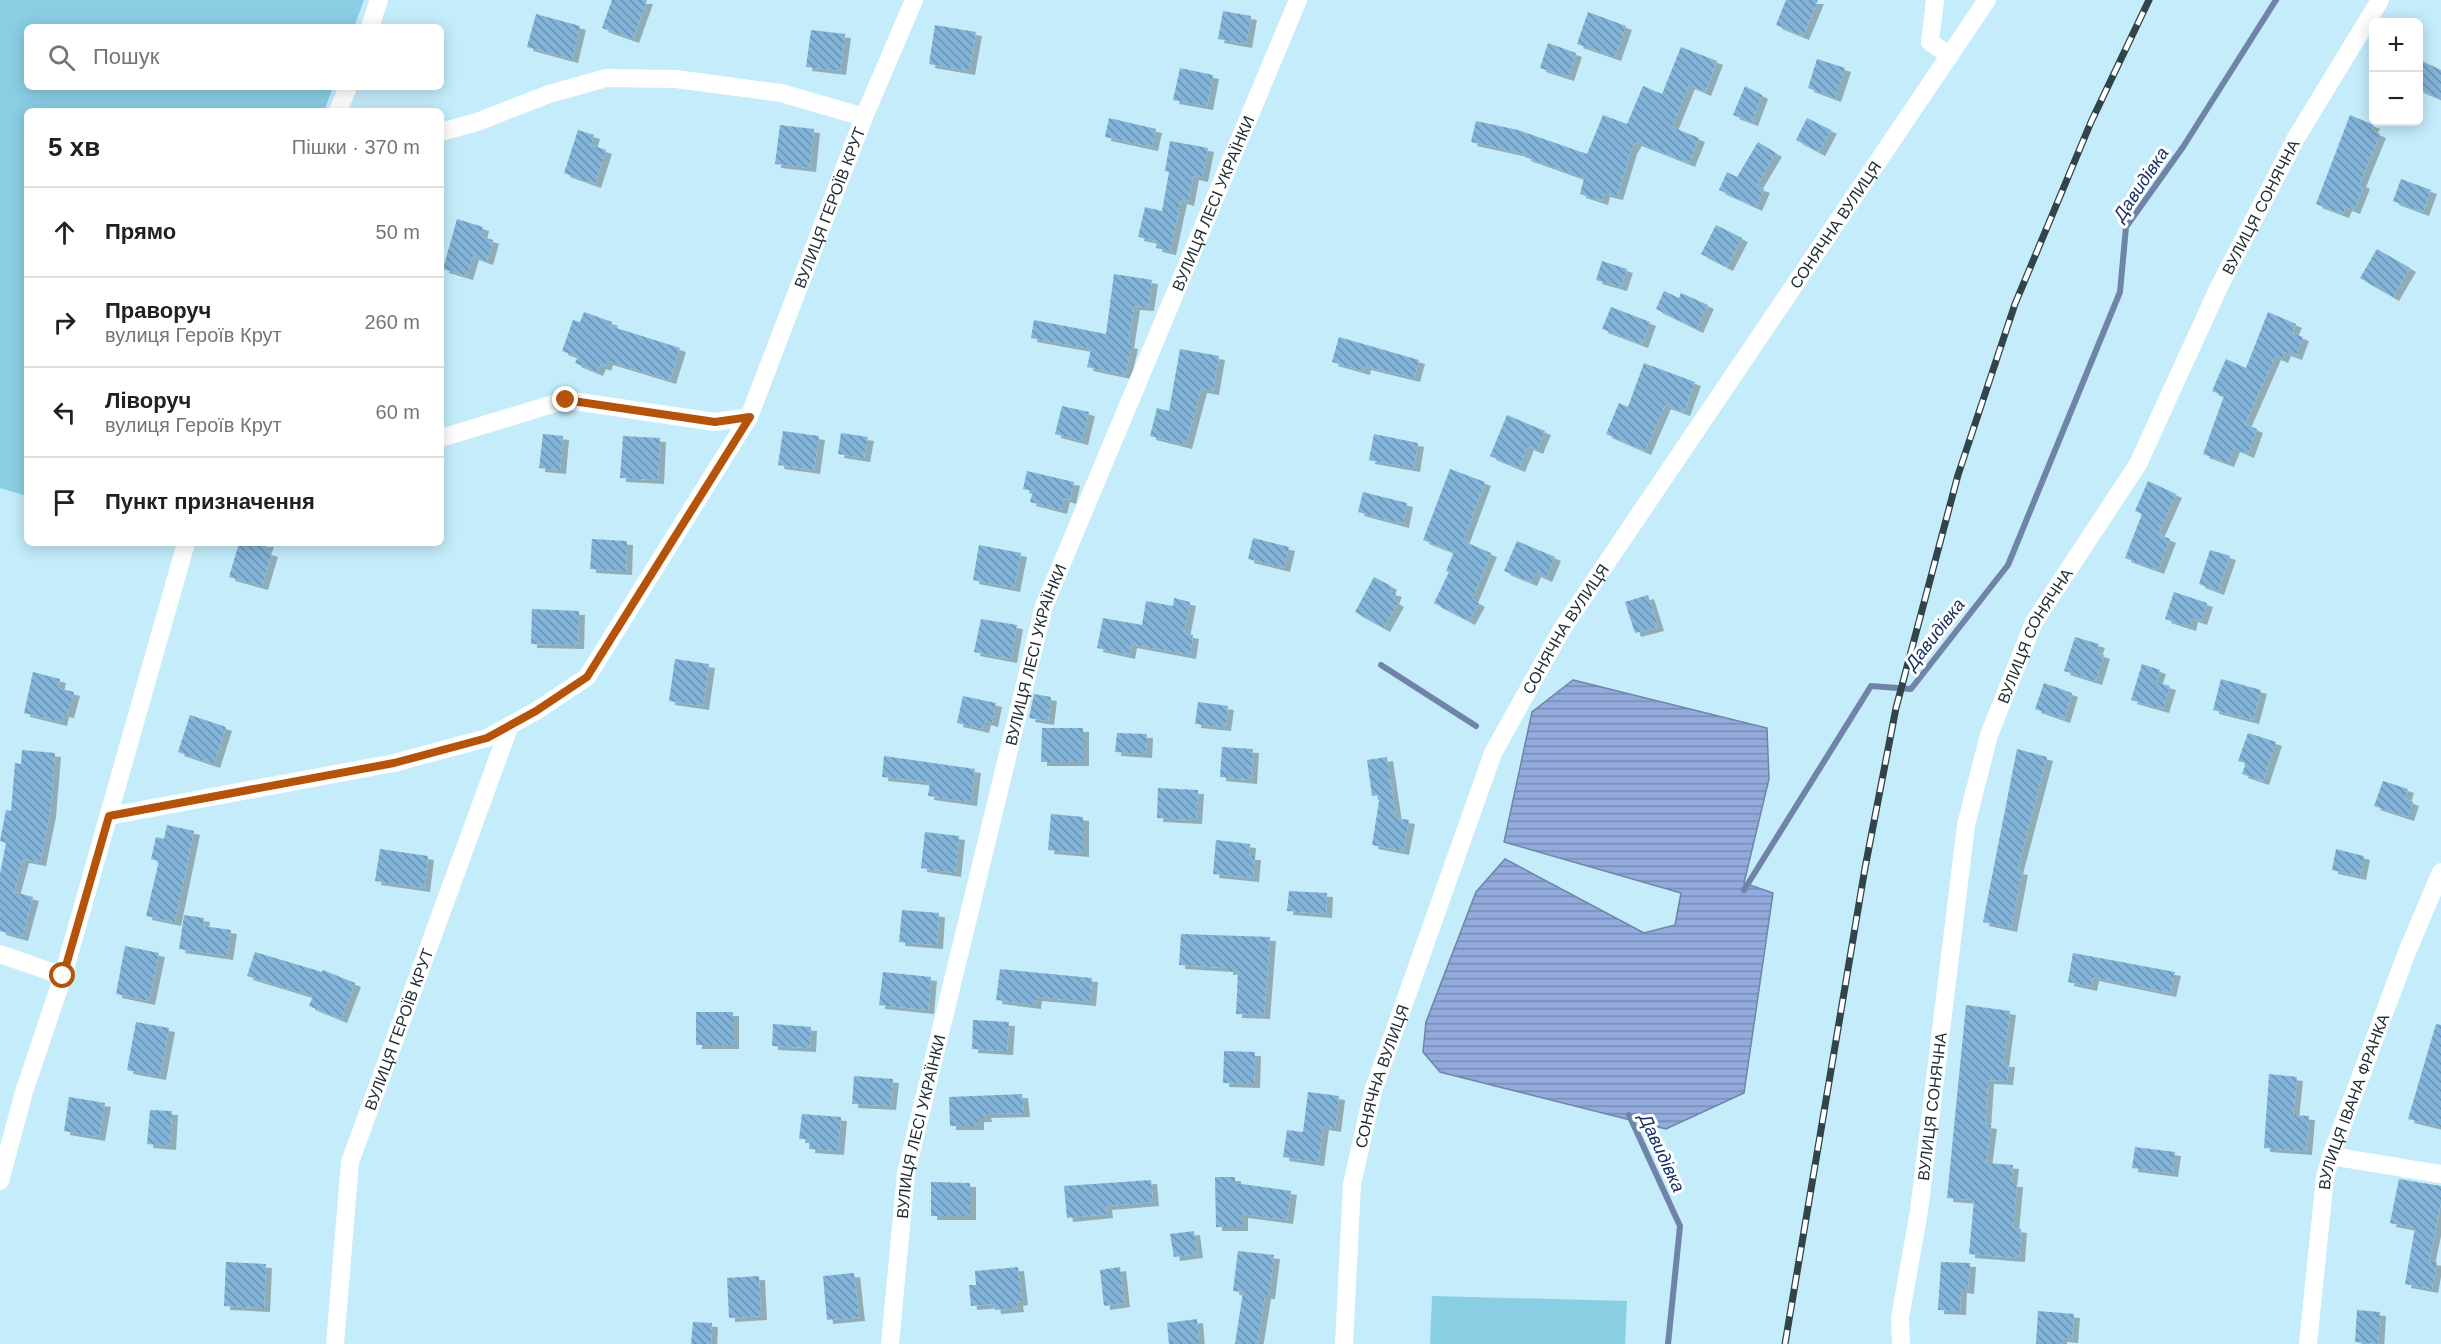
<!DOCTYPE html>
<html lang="uk">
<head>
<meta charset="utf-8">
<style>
	:root { --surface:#fff; --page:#f6f6f6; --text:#202124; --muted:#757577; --line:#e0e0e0 }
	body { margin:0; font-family:Arial,sans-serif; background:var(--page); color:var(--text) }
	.controls { position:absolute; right:18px; top:18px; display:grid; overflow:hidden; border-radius:9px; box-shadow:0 3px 15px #0003 }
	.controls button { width:54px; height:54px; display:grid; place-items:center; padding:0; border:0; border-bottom:2px solid var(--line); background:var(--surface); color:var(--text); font:30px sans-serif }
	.stop { position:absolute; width:18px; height:18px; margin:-14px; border:4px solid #b45309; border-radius:50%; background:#fff }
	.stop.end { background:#b45309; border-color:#fff; box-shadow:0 2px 6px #0008 }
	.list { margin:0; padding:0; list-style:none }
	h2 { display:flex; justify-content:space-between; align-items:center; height:78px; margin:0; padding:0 24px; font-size:26px }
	h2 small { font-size:20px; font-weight:400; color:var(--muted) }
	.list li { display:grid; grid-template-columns:39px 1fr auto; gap:18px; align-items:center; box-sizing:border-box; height:90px; padding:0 24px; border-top:2px solid var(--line) }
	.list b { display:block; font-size:22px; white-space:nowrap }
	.list p { margin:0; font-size:20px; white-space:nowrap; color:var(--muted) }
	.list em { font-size:20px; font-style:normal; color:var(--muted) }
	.icon { flex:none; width:33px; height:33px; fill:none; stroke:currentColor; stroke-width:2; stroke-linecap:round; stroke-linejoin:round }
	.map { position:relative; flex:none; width:2441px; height:1344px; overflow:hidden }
	.search { position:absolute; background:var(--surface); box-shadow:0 3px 15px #0003; left:24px; top:24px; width:420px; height:66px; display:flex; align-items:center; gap:15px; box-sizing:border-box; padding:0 21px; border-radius:9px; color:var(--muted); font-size:22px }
	.panel { position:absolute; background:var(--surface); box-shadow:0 3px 15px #0003; left:24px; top:108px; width:420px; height:438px; border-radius:9px }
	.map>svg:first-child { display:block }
	.garden { fill:#8acee4 }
	.water { fill:url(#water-rules); stroke:#7084a9; stroke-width:1.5 }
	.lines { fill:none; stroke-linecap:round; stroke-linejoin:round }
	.stream { stroke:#7084a9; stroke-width:6 }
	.building { fill:url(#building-back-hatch); filter:url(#shadow) }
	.street { stroke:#fff; stroke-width:18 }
	.rail-casing { stroke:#31444a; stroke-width:7 }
	.rail { stroke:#fff; stroke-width:4.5; stroke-dasharray:14; stroke-linecap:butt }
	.route { stroke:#b45309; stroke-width:8 }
	.labels { text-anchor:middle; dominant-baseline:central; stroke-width:6; stroke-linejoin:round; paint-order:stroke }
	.street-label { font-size:16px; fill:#1d2d32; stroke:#fff }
	.water-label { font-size:18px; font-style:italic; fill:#19306a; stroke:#fff }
</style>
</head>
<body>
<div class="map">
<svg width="2441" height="1344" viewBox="0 0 2441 1344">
	<defs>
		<pattern id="water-rules" width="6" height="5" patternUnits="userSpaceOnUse" patternTransform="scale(1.5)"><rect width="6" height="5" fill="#93aadc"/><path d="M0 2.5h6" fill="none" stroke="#778bb3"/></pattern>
		<pattern id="building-back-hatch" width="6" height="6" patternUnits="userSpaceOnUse" patternTransform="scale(1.5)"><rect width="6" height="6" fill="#82b3d9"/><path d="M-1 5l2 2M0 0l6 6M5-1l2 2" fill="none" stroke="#6a92b1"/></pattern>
		<filter id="shadow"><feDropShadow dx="6" dy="4" stdDeviation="0" flood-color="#0004"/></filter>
	</defs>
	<rect width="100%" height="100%" fill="#c4ecfa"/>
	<path class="garden" d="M0 0H364L354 27H27V87H333L324 111H27V496L0 488Z
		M1432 1296 1627 1301 1625 1344H1430Z"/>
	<path class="water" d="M1573 680 1767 728 1769 779 1744 883 1773 893 1744 1093 1666 1129 1440 1072 1423 1052 1426 1022 1476 892 1505 859 1644 933 1675 925 1681 893 1504 842 1532 712Z"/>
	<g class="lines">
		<path class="stream" d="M1381 665 1476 726
			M1744 890 1871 686 1911 689 2008 565 2120 292 2126 227 2183 147 2276 0
			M1629 1115 1680 1226 1668 1344"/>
	</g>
	<path class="building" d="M612 0H647L633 39 602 28Z
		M1786 0H1818L1803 36 1776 25Z
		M1223 11 1251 16 1246 44 1218 39Z
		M1588 12 1626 26 1615 57 1577 44Z
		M536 14 580 26 572 59 527 47Z
		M935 25 976 32 969 71 929 64Z
		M811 30 845 34 840 71 806 67Z
		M1548 43 1576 53 1568 77 1540 68Z
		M1681 47 1717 61 1705 92 1689 85 1672 127 1699 138 1689 163 1636 142 1631 150 1617 196 1604 193 1602 201 1580 194 1584 178 1525 157 1526 154 1471 142 1476 121 1518 130 1587 154 1603 115 1627 124 1643 86 1662 94Z
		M1817 59 1845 68 1835 98 1808 88Z
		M2418 59 2441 70V99L2418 89Z
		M1180 68 1213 75 1207 106 1173 100Z
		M1745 86 1762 95 1752 122 1733 115Z
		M2350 115 2374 125 2371 130 2380 134 2360 183 2364 185 2354 210 2346 207 2343 214 2316 204Z
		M1109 118 1156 129 1152 147 1105 137Z
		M1807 118 1831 130 1819 152 1796 140Z
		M780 125 814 129 810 168 775 164Z
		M578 130 594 135 591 145 606 150 595 184 564 173Z
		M1170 141 1208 148 1202 178 1193 176 1188 202 1181 200 1170 251 1156 248 1157 241 1138 237 1145 207 1162 211 1169 172 1165 171Z
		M1758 142 1776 153 1756 186 1764 189 1756 207 1719 190 1727 172 1737 177Z
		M2401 179 2431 190 2423 212 2393 201Z
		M457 219 483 227 481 236 493 240 487 261 473 256 467 276 443 269Z
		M1716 225 1742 238 1727 267 1701 254Z
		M2377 249 2410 268 2393 297 2360 278Z
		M1602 261 1627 269 1621 287 1596 280Z
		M1114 274 1152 280 1148 307 1134 306 1128 344 1132 345 1125 375 1087 367 1091 349 1031 338 1034 320 1106 334Z
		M1664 291 1679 298 1681 293 1708 305 1697 329 1656 309Z
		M1611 307 1650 322 1642 344 1602 329Z
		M584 312 612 322 610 326 680 348 670 380 607 361 605 367 600 365 597 372 575 363 578 357 562 351 573 320 580 322Z
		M2268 312 2296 324 2292 333 2303 337 2296 356 2285 352 2282 359 2275 356 2245 424 2257 429 2248 454 2234 448 2228 463 2203 454 2224 396 2212 391 2226 359 2246 368Z
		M1339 337 1419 360 1414 378 1365 366 1364 371 1332 362Z
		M1180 349 1219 356 1213 391 1201 389 1186 445 1150 436 1157 408 1169 411Z
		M1644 363 1695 382 1684 412 1665 405 1645 451 1606 434 1619 403 1628 407Z
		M1062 406 1089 412 1082 441 1055 434Z
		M1507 415 1545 431 1537 450 1528 446 1519 468 1490 456Z
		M783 431 819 436 814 470 778 465Z
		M841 433 868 437 864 458 838 454Z
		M543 434 563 436 560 470 539 468Z
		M1374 434 1418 443 1414 468 1369 460Z
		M623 436 660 438 658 480 620 478Z
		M1450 469 1485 482 1463 541 1491 553 1472 599 1479 603 1469 621 1434 603 1449 572 1446 571 1454 552 1423 540Z
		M1027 471 1074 482 1070 500 1064 498 1061 510 1030 502 1033 491 1023 489Z
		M2148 481 2176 494 2158 534 2170 539 2158 570 2125 558 2142 514 2135 511Z
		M1363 492 1407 503 1403 524 1358 512Z
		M1253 538 1289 547 1284 568 1248 559Z
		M592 539 627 541 626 571 590 569Z
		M1517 541 1555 557 1546 578 1535 573 1531 582 1504 571Z
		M239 543H268L265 551 272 553 262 586 229 577Z
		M979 545 1021 553 1014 588 973 580Z
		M2210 550 2230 556 2218 591 2199 584Z
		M1374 577 1391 586 1389 591 1396 593 1393 600 1398 603 1384 628 1355 612Z
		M2174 592 2207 603 2201 621 2192 618 2190 627 2165 619Z
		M1648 595 1658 627 1635 633 1625 602Z
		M1174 598 1190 602 1184 633 1193 635 1190 655 1131 644 1129 655 1097 648 1103 618 1142 625 1146 601 1173 606Z
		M532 609 579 611 578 645 531 644Z
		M981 619 1017 625 1011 659 974 652Z
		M2075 637 2099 644 2096 652 2104 655 2096 681 2064 671Z
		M675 659 709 664 703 706 669 701Z
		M2142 664 2160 670 2156 682 2170 686 2163 709 2131 700Z
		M33 672 60 679 58 688 74 692 68 714 63 713 61 722 24 713Z
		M2221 679 2261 690 2253 720 2213 710Z
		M2044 683 2072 693 2064 719 2035 709Z
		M1034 694 1051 697 1048 721 1029 718Z
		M963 696 996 703 992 723 985 721 983 729 957 723Z
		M1198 702 1228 706 1225 727 1195 724Z
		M190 715 226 727 214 764 178 752Z
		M1042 728H1083V762H1041Z
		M1117 733 1147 734 1146 754 1115 752Z
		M2248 733 2276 742 2263 781 2242 774 2246 763 2238 761Z
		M1222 747 1253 749 1251 780 1220 777Z
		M2017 749 2047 757 2017 870 2022 871 2011 928 1983 922Z
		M22 750 55 753 50 813 40 862 23 859 14 892 33 897 22 937 0 931V874L6 843 0 841 6 810 11 811 15 763 21 764Z
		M884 756 975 769 971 802 928 796 930 782 882 777Z
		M1387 757 1396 818 1409 820 1403 851 1372 845 1380 795 1372 796 1367 760Z
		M2383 781 2408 789 2405 799 2413 802 2408 817 2374 806Z
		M1158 788 1198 790 1196 820 1157 818Z
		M1051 814 1083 817V853L1048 850Z
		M167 825 194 831 175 922 146 916 159 861 151 859 156 837 164 839Z
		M925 832 959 836 955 873 921 868Z
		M1216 840 1250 844 1249 856H1255L1253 878 1213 874Z
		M380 849 428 856 424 888 375 881Z
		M2336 849 2364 856 2360 876 2332 870Z
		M1289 891 1327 893 1326 914 1287 911Z
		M902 910 939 913 937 945 899 942Z
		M184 915 204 918 203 926 231 930 227 956 179 949Z
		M1181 934 1270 937 1264 1015 1236 1014 1238 971H1227V968L1179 965Z
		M125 946 159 953 149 1001 116 994Z
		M255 952 322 972 323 970 355 983 341 1019 309 1006 313 996 247 976Z
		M2073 953 2175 972 2170 993 2093 977 2091 987 2068 982Z
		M1000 969 1092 978 1090 1002 1036 997 1035 1005 996 1000Z
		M883 972 931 977 928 1010 879 1005Z
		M1966 1005 2010 1011 2003 1063H2009L2007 1081 1988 1080 1985 1124 1991 1125 1986 1163 2013 1165 2011 1183H2017L2013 1228 2021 1229 2019 1258 1969 1254 1974 1200 1947 1198Z
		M696 1012H733V1045H696Z
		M973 1020 1009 1022 1007 1051 972 1049Z
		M136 1022 169 1028 160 1076 127 1070Z
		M773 1024 811 1027 810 1048 772 1046Z
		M2436 1024 2441 1025V1127L2408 1119Z
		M1224 1051 1255 1052 1254 1084 1223 1083Z
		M2269 1074 2297 1077 2293 1115 2309 1116 2306 1151 2264 1148Z
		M854 1076 893 1079 890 1106 852 1104Z
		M1308 1092 1339 1096 1335 1128 1323 1126 1318 1162 1283 1157 1287 1130 1303 1132Z
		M1022 1094 1024 1113 985 1114 986 1118H978V1126H950L949 1097Z
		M69 1097 105 1103 99 1137 64 1131Z
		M150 1110 172 1111 170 1146 147 1144Z
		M802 1114 841 1117 838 1151 809 1149 810 1139H799Z
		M2135 1147 2175 1152 2172 1173 2132 1168Z
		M1215 1177H1235V1183L1291 1191 1287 1220 1242 1214V1227H1216Z
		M2399 1179 2441 1186V1203L2429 1261 2437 1262 2432 1289 2405 1284 2415 1228 2390 1223Z
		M1151 1180 1153 1202 1106 1206 1107 1214 1067 1218 1064 1186Z
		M931 1182 970 1183V1216H931Z
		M1194 1231 1197 1254 1174 1257 1170 1234Z
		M1238 1251 1274 1255 1269 1295H1265L1257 1344H1235L1243 1292 1233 1291Z
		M226 1262 266 1264 264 1308 224 1306Z
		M1941 1262 1970 1263 1968 1290 1961 1289 1960 1311 1938 1310Z
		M1018 1267 1022 1301 1017 1302 1018 1308 995 1310 994 1304 971 1306 969 1285H976L975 1271Z
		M1120 1267 1124 1303 1104 1306 1100 1270Z
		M854 1273 859 1317 827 1320 823 1276Z
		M759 1276 761 1316 729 1318 727 1278Z
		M2357 1310 2380 1312 2378 1344 2355 1342Z
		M2038 1311 2074 1314 2072 1339 2061 1338V1344H2036Z
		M1197 1319 1199 1344H1169L1167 1323Z
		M693 1322 712 1323 711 1344H691Z"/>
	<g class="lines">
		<g class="street">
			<path d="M1935 0 1930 42 1950 56"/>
			<path d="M370 27 379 0"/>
			<path d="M338 111 348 87"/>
			<path d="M441 132 477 122 549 94 606 78 676 79 781 93 864 117"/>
			<path id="s1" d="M441 438 566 400 715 422 749 417 864 117 914 0"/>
			<path d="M109 816 394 763 487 738 536 711 587 677 749 417"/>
			<path d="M0 954 63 976"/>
			<path d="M2331 1156 2441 1174"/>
			<path d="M0 1181 24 1092 63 976 186 543"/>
			<path id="s2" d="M335 1344 350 1162 510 725"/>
			<path id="s3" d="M890 1344 906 1173 1044 606 1298 0"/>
			<path id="s4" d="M1344 1344 1352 1184 1373 1091 1493 753 1562 629 1987 0"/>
			<path id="s5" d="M1901 1344 1900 1318 1919 1211 1966 825 1989 735 2034 622 2138 464 2218 289 2296 138 2380 0"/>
			<path id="s6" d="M2308 1344 2325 1177 2331 1156 2407 952 2441 872"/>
		</g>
		<g class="rail-casing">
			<path id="rail" d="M1785 1344 1865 868 1896 708 1958 475 2015 304 2091 122 2149 0"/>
		</g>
		<use href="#rail" class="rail"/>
	</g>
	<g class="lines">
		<path class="route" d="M63 976 109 816 394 763 487 738 536 711 587 677 750 417 715 422 566 400"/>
	</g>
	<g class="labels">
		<g class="street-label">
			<text stroke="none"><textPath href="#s3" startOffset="1192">ВУЛИЦЯ ЛЕСІ УКРАЇНКИ</textPath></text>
			<text stroke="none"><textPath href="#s5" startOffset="1212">ВУЛИЦЯ СОНЯЧНА</textPath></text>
			<text stroke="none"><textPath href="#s1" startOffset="540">ВУЛИЦЯ ГЕРОЇВ КРУТ</textPath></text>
			<text stroke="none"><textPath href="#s4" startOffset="1244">СОНЯЧНА ВУЛИЦЯ</textPath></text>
			<text stroke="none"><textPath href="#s4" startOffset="758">СОНЯЧНА ВУЛИЦЯ</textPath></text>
			<text stroke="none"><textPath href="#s5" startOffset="726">ВУЛИЦЯ СОНЯЧНА</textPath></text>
			<text stroke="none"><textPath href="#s3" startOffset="706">ВУЛИЦЯ ЛЕСІ УКРАЇНКИ</textPath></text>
			<text stroke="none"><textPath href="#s2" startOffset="324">ВУЛИЦЯ ГЕРОЇВ КРУТ</textPath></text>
			<text stroke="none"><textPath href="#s4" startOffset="272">СОНЯЧНА ВУЛИЦЯ</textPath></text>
			<text stroke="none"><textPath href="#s6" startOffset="248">ВУЛИЦЯ ІВАНА ФРАНКА</textPath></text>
			<text stroke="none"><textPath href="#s5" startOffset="240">ВУЛИЦЯ СОНЯЧНА</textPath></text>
			<text stroke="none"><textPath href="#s3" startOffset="220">ВУЛИЦЯ ЛЕСІ УКРАЇНКИ</textPath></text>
		</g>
		<g class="water-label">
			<text transform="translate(2141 184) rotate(-56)">Давидівка</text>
			<text transform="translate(1935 634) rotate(-52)">Давидівка</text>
			<text transform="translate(1662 1153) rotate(65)">Давидівка</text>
		</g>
	</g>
</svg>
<div class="controls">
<button>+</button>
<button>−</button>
</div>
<div class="stop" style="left:63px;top:976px"></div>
<div class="stop end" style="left:566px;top:400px"></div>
<div class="search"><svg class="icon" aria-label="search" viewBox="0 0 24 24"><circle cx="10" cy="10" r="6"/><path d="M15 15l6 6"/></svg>Пошук</div>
<section class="panel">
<h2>5 хв<small>Пішки · 370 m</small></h2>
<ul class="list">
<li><svg class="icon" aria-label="ahead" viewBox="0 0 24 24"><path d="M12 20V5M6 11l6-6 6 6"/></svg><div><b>Прямо</b></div><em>50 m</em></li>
<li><svg class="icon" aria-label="right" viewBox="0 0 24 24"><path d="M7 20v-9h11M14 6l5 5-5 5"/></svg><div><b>Праворуч</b><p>вулиця Героїв Крут</p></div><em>260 m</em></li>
<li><svg class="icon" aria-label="left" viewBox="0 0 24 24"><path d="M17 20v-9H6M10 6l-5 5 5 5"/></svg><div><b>Ліворуч</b><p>вулиця Героїв Крут</p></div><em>60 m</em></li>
<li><svg class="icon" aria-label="arrive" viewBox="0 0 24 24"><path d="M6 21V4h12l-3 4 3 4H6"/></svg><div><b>Пункт призначення</b></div></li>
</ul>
</section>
</div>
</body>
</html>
